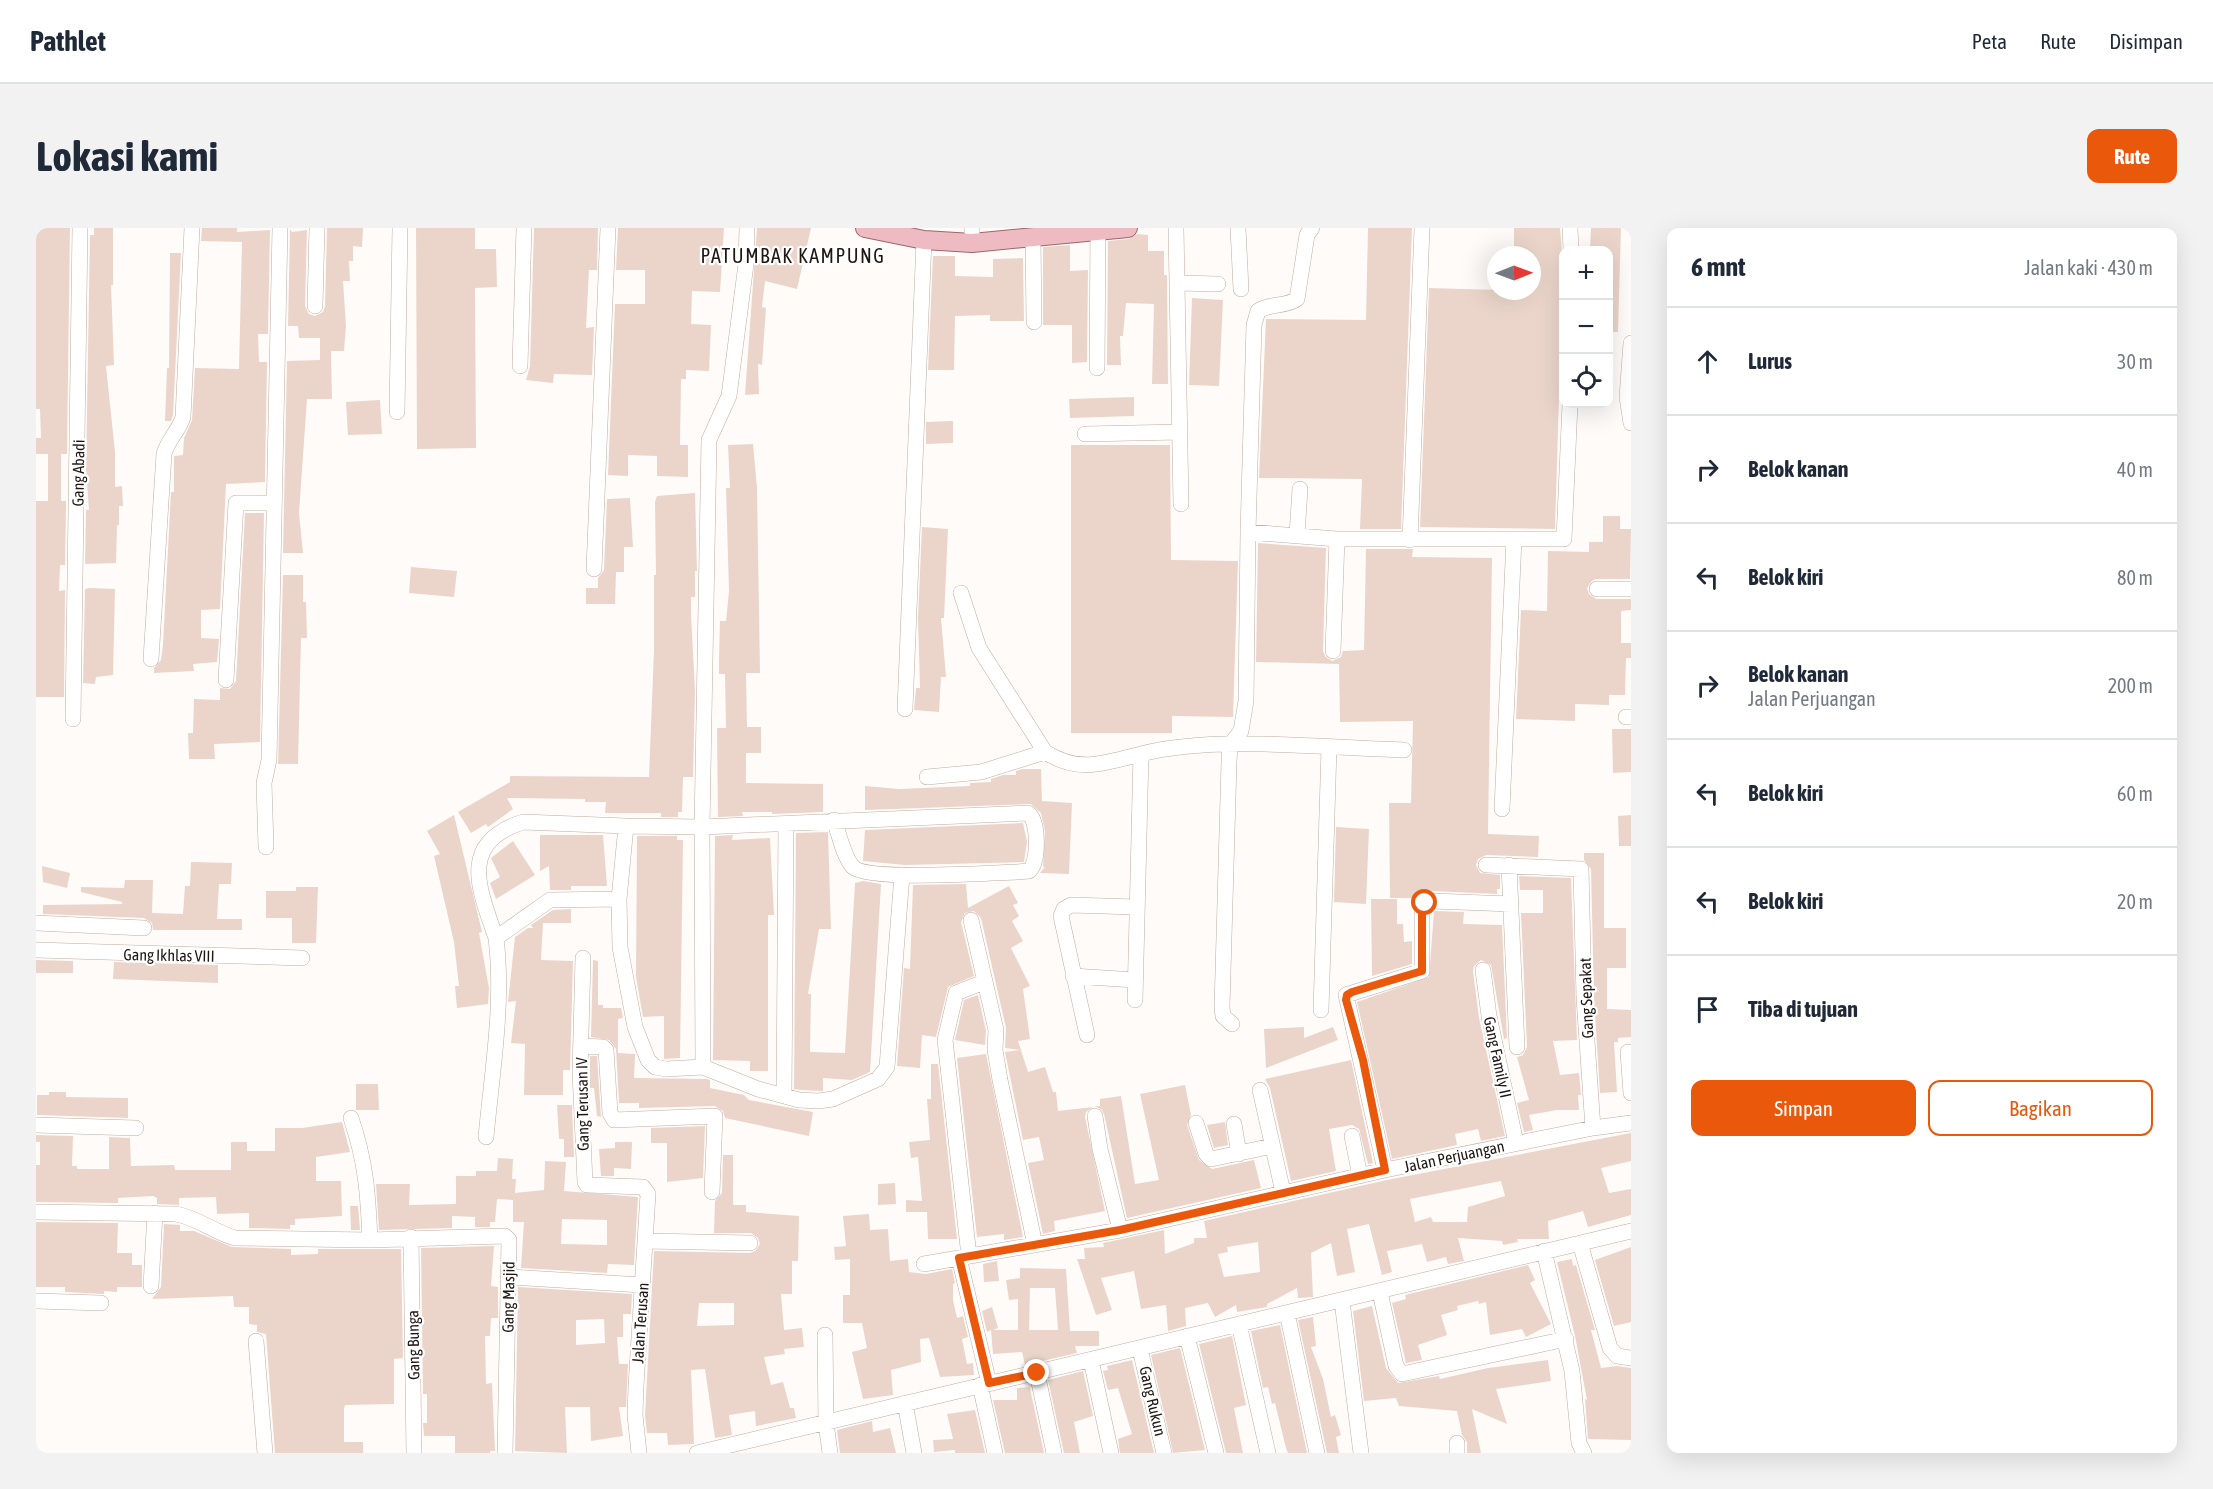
<!DOCTYPE html>
<html lang="id">
<head>
<meta charset="utf-8">
<style>
	:root { --surface:#fff; --page:#f2f2f3; --text:#1f2937; --muted:#747a83; --line:#e0e1e3; --accent:#ea580c }
	body { margin:0; font-family:"Asap Condensed",sans-serif; background:var(--page); color:var(--text) }
	.controls { position:absolute; right:18px; top:18px; display:grid; overflow:hidden; border-radius:12px; box-shadow:0 6px 24px #0002 }
	.controls button { width:54px; height:54px; display:grid; place-items:center; padding:0; border:0; border-bottom:2px solid var(--line); background:var(--surface); color:var(--text); font:30px sans-serif }
	.compass { position:absolute; left:1451px; top:18px; width:54px; height:54px; border-radius:50%; background:var(--surface); box-shadow:0 6px 24px #0002; rotate:89deg }
	.stop { position:absolute; width:18px; height:18px; margin:-14px; border:4px solid #ea580c; border-radius:50%; background:#fff }
	.stop.end { background:#ea580c; border-color:#fff; box-shadow:0 2px 6px #0008 }
	.list { margin:0; padding:0; list-style:none }
	h2 { display:flex; justify-content:space-between; align-items:center; height:78px; margin:0; padding:0 24px; font-size:26px }
	h2 small { font-size:20px; font-weight:400; color:var(--muted) }
	.list li { display:grid; grid-template-columns:39px 1fr auto; gap:18px; align-items:center; box-sizing:border-box; height:108px; padding:0 24px; border-top:2px solid var(--line) }
	.list b { display:block; font-size:22px; white-space:nowrap }
	.list p { margin:0; font-size:20px; white-space:nowrap; color:var(--muted) }
	.list em { font-size:20px; font-style:normal; color:var(--muted) }
	.actions { display:flex; gap:12px; padding:18px 24px }
	.actions a { flex:1; padding:14px 0; border:2px solid var(--accent); border-radius:12px; text-align:center; font-size:21px; color:var(--accent) }
	.actions .main { background:var(--accent); color:#fff }
	.icon { flex:none; width:33px; height:33px; fill:none; stroke:currentColor; stroke-width:2; stroke-linecap:round; stroke-linejoin:round }
	.map { position:relative; flex:none; width:1595px; height:1225px; overflow:hidden; border-radius:12px }
	header { display:flex; align-items:center; gap:36px; box-sizing:border-box; height:84px; padding:0 30px; background:var(--surface); border-bottom:2px solid var(--line) }
	header strong { font-size:28px }
	nav { display:flex; gap:33px; margin-inline-start:auto; font-size:21px }
	.intro { display:flex; align-items:center; justify-content:space-between; box-sizing:border-box; height:144px; padding:0 36px }
	h1 { margin:0; font-size:42px }
	.button { padding:15px 27px; border-radius:12px; background:var(--accent); color:#fff; font-size:21px; font-weight:700 }
	main { display:flex; gap:36px; padding:0 36px }
	aside { flex:1; background:var(--surface); border-radius:12px; box-shadow:0 6px 24px #0002 }
	.map>svg:first-child { display:block }
	.building { fill:#ebd5ca; fill-rule:evenodd }
	.lines { fill:none; stroke-linecap:round; stroke-linejoin:round }
	.minor-casing { stroke:#c1aca1; stroke-width:16 }
	.major-casing { stroke:#9f646b; stroke-width:20 }
	.minor { stroke:#fff; stroke-width:15 }
	.major { stroke:#efbbc2; stroke-width:18 }
	.route { stroke:#ea580c; stroke-width:8 }
	.labels { text-anchor:middle; dominant-baseline:central; stroke-width:4.5; stroke-linejoin:round; paint-order:stroke }
	.street-label { font-size:16px; fill:#1f1713; stroke:#fff }
	.quarter-label { font-size:20px; letter-spacing:1.5px; fill:#1f1713; stroke:#fff }
</style>
</head>
<body>
<header>
<strong>Pathlet</strong>
<nav><a>Peta</a><a>Rute</a><a>Disimpan</a></nav>
</header>
<div class="intro"><h1>Lokasi kami</h1><a class="button">Rute</a></div>
<main>
<div class="map">
<svg width="1595" height="1225" viewBox="0 0 1595 1225">
	<rect width="100%" height="100%" fill="#fffbf8"/>
	<path class="building" d="M0 0H34L31 226H25V273H30V282L29 337H24L23 363 29 362 28 469H0V273H12V226H0V210H5L4 181H0Z
		M58 0H77V57H75L78 137 70 138 79 224V259L86 258 87 278H83V297H81L80 335 49 336 50 282H53L50 242 54 7H58Z
		M166 0H201V4L234 2 232 106H222L223 134H231L229 254 190 256 184 381 165 382V410L183 411 181 434 157 436 158 443 118 445V440L125 432 127 417 135 264H138V228L147 227 148 210 156 192 159 140 203 141 206 14 165 13Z
		M291 0H327L326 19 317 18V33H313L314 53H307L310 98 308 123H295L296 171H271L263 285 267 325H247L251 133 284 132V110H263L262 98H252L254 1 256 4 271 2 269 78 273 86 279 88 287 84 289 78Z
		M380 0H439V21H460L461 59 439 60 440 220 381 221Z
		M498 0H562L561 42H553L550 100 558 99 556 147 518 146 517 155 490 152 494 138Z
		M582 0H688L684 64 656 63 655 96 675 97 673 143 650 142V151H645L644 217H652V249L621 248V228L592 227V248L572 247 579 76H609V42H580Z
		M721 0H775L761 61 729 53 726 79 730 80 726 137 722 136 723 166 709 167Z
		M1332 0H1376L1365 301H1324L1326 251 1223 250 1230 91 1330 92Z
		M1478 0H1524L1527 36 1519 301 1384 299 1393 60 1496 63V27H1478Z
		M1555 0H1585L1582 104H1572V22H1554Z
		M1101 6 1112 7V23H1128V47H1131L1132 156H1116L1118 76 1090 75 1087 108H1084L1085 137H1071L1072 13 1093 11Z
		M1034 17V43L1052 42 1051 134 1036 135V97H1007V19Z
		M134 25H145L137 187 135 193H129L131 140H133Z
		M897 28H919V48L957 49V31L987 30 988 93H954V87L919 88 918 142H892Z
		M1156 70 1187 72 1183 158 1153 157Z
		M1098 169V188L1034 190 1033 171Z
		M344 172 346 206 312 207 310 174Z
		M917 193V215L890 216V194Z
		M717 216 721 260 724 445H710L711 499H725V525H710V555L787 556V584L736 586V584H706L707 588 682 589 681 500H690L689 446H683V430L684 393H690L693 363 690 260H694L692 217Z
		M1035 217H1134L1135 332 1202 333 1197 489 1136 488V505H1035Z
		M659 265 661 343H659V369H655V386L659 463 657 549H647L646 584H642V589H625V585H569L570 574H549V571L471 570 477 581 452 599 450 596 435 605 422 584 474 554V548L613 549 618 422V347H620L619 274 621 268Z
		M594 270 597 319H588V344H580L579 376H550V360H562V350L568 342 571 271Z
		M209 285H228L224 514 178 516 179 531H153L152 505H157L158 471 184 472V460L194 461 200 453Z
		M1567 288H1584V301H1595L1594 351H1560L1556 353 1551 360 1553 366 1560 371H1595V382L1585 383V415H1595V430H1590L1589 467H1573V477L1539 476V493L1480 491 1485 382 1511 383 1512 323 1553 324V314H1567Z
		M886 299 912 301 908 390H905L910 449H905L903 484 878 482 880 460H884L882 390Z
		M1222 315 1290 320 1287 423 1289 428 1296 433 1305 429 1307 423 1328 422 1330 321H1377L1376 329 1456 330 1452 606 1503 608 1502 629 1450 627 1442 631 1440 637 1444 645 1464 647V661H1461V666L1397 663 1381 670H1354L1353 575H1375L1377 493 1304 494 1303 436 1220 434Z
		M375 339 421 343 418 369 373 365Z
		M247 347H267V374H270L271 410H265L262 536H242Z
		M54 360 79 361 77 447 60 449 59 456 47 455 49 361Z
		M1576 501H1595V544L1577 545Z
		M986 541H1005L1006 573 1036 575 1033 646 1004 645 1009 639H1007L1009 603 1005 585 995 576 829 582V558L863 561 934 558V555L955 554V551L967 547H980V543Z
		M418 587 446 704 443 705 453 760 452 776 421 780 419 758H423L418 714 398 628 404 626 391 603Z
		M1595 587V618H1583L1582 588Z
		M987 595 991 614 988 634 869 637 827 633 829 602Z
		M1300 599 1333 601 1330 676 1298 674Z
		M792 604 795 701H783L772 766H775L774 824 809 825 819 655 827 653 845 656 834 844 816 852 787 850V863L765 862 758 861 760 605Z
		M504 607H567L571 658H535V662H514L513 638 504 643Z
		M697 607 696 612 734 610 738 687H732V843H714V833L677 832 679 608Z
		M601 608H641V612H647L644 830 628 831V788L607 789 600 749Z
		M477 613 499 647 460 671 454 655 464 649 455 630Z
		M1548 625H1568V700H1590V740H1571V781L1595 782V809L1582 810V814H1578L1581 864 1564 865 1558 770 1555 641 1548 632Z
		M155 634 196 635 195 656H183L181 691H206V702H117L116 695 108 690 7 686V677L86 676V674L45 664V659L88 660 89 652H117L116 685 147 686 149 658H154Z
		M6 638 34 645 31 660 7 654Z
		M1483 648 1535 650 1541 812 1517 813 1524 847 1543 845 1545 867H1542L1543 882H1521L1493 887 1497 902 1488 904 1481 875 1493 872 1481 829 1487 827 1491 819 1485 685H1507V662H1484Z
		M930 656 932 680 973 658 982 675 977 677 983 688 976 693 987 713 975 720 994 758 987 761 994 811 982 813 992 844 1009 839 1017 864H1020L1022 883 1057 879 1050 884 1049 889 1069 983 1018 993 1019 1003 1007 1006 992 935 1008 932 1003 909 987 912 969 824 984 822 969 820 970 800 945 690 938 683 929 685 925 694 938 748 912 759 900 809 886 807 884 840 861 838 868 740 874 741 877 657Z
		M260 659H282L280 715H256V690H230V663H260Z
		M1335 671H1361V696H1367L1368 714 1376 713V736L1336 748Z
		M535 681V695H507L505 732 537 733 534 842H527V867H488L489 816 475 815 480 773 472 774 479 709 492 700H497L495 697 517 682Z
		M1398 683 1428 684 1427 696 1466 697 1471 810 1468 811 1455 737 1445 732 1438 738 1437 743 1443 790 1469 908 1445 913 1442 901 1419 906 1421 917 1356 931 1321 774 1393 749Z
		M0 732 37 733V745H0Z
		M557 732 562 733V777H567V780H585L587 790 582 791V825L599 826 598 850 670 851 674 852V860L708 867 713 872 777 884 773 908 689 890 687 883 679 878 603 880V875H583L580 821 573 812 555 809Z
		M78 734 182 737V755L77 751Z
		M942 767 950 803 949 817 919 812 928 772Z
		M1268 799V810L1297 799 1302 812 1230 840 1228 801Z
		M950 826 987 1009 968 1012V1006L941 1009 921 830Z
		M554 828H561L565 889 561 888 558 860H554Z
		M1315 832 1337 935 1332 936 1323 901 1316 897 1293 901 1300 943 1255 953 1234 860 1229 851Z
		M895 836H902L921 1011H892L891 984H870V972L886 973 882 929 875 930 873 914 894 912 891 871H895Z
		M320 856H342L343 882H320Z
		M1149 857 1155 887 1151 897 1163 932 1176 941 1218 932 1225 960 1091 990 1068 886 1066 882 1059 878H1064V871L1085 868 1099 956 1123 952 1104 866Z
		M13 864H30V869L92 870V890L1 887V867H13Z
		M521 877H536L538 929H528V911H523Z
		M306 894 314 924 280 929V953H305L306 988 259 991V997H254V1001L213 1000V985L181 986 180 969 143 970V977L121 976V970L117 968 82 970V975L0 974V937H4V914H0V907L37 908 36 938H41V941H73V909L94 910 95 938 138 937 139 942H195V914H211V923H239V900H266Z
		M1189 894 1192 917 1178 920 1171 897Z
		M669 898 667 950 631 954V915H615V900Z
		M1595 905V933L1565 940 1573 965 1595 961V987L1552 999 1547 983 1512 993 1513 1011H1481L1482 1014 1467 1017 1466 1013 1422 1010 1428 1033 1412 1036 1410 1029 1391 1034 1386 1016 1351 1023 1356 1044 1346 1047 1333 996 1311 1001 1319 1044 1301 1048 1295 1015 1275 1025 1277 1069 1262 1070 1261 1060 1231 1076V1079L1201 1084 1200 1077 1179 1089 1172 1075 1149 1080 1150 1098 1132 1103 1130 1077 1105 1081 1098 1043 1065 1050 1076 1082 1060 1087 1041 1031H1049L1048 1020 1068 1019 1067 1015 1128 1002 1129 1026 1158 1015V1010H1171L1168 993 1351 952ZM1465 953 1469 968 1432 979 1431 994H1397L1395 989 1379 994 1374 971ZM1222 1014 1224 1044 1188 1049 1182 1026 1192 1024 1191 1019Z
		M579 914H596L595 941 578 940V948H565L563 921 579 920Z
		M687 927H697V977H710V984L763 988 762 1033H756V1066H745L748 1102 766 1100 768 1119 748 1121 749 1126 728 1129 735 1157 747 1154 754 1180H758L760 1190 720 1198 719 1183 693 1187 696 1207 679 1210 669 1141 655 1142 658 1216 632 1217 631 1205H611L609 1187 618 1023 714 1025 719 1023 724 1016 722 1010 715 1005H678L679 973 686 965ZM663 1075H698V1097L661 1098Z
		M462 930 477 931 476 951H480L479 965 508 962 509 933 530 934 528 963 602 969 598 1037 572 1036 571 1045 485 1040 488 994H477V972L461 971 459 994H454V999H439V989L416 988V1000L343 1002 340 956H374L373 977 420 976V948H440V943H461ZM526 991 571 992V1017L525 1016Z
		M859 955 860 976 842 977V956Z
		M314 978H322L324 1002H315Z
		M833 986 834 1002 852 1001 854 1033 872 1031 873 1044 890 1046 916 1041 919 1055 917 1056V1072L921 1090 927 1088 932 1109 926 1111 931 1136 937 1135 938 1147 904 1149 893 1110 884 1111 885 1134 855 1142 857 1167 827 1171 816 1124 831 1120 826 1095H807V1067H814V1031L799 1032 798 1019 810 1018 807 988Z
		M0 994 82 995 81 1025H96V1037H106V1059H81V1064L68 1063V1066L29 1064V1059H0Z
		M128 996 144 997V1003H158L196 1019 255 1021V1027L282 1026V1021H365L367 1130 358 1131V1176L309 1177 308 1181V1214H327V1225H239L230 1106 221 1104V1097L213 1096V1079H198L197 1068 116 1071 125 1059Z
		M458 1018 455 1058 462 1059V1090H455L454 1108H449L450 1156 456 1155 459 1223H454V1225H419V1208H388L387 1195H391V1166H387L385 1020Z
		M1595 1019V1094L1578 1098 1559 1032Z
		M1536 1031 1537 1038 1540 1037 1559 1102H1555L1565 1140 1581 1138 1595 1140V1212L1552 1211 1549 1171 1551 1172 1539 1108 1521 1034Z
		M961 1033 963 1053 948 1054 947 1036Z
		M1492 1037 1499 1052 1494 1055 1515 1096 1490 1109 1486 1101 1454 1107 1450 1074 1443 1076 1442 1073 1421 1078 1422 1082 1405 1087 1411 1107 1382 1117 1386 1132 1370 1135 1356 1075 1370 1071 1369 1067Z
		M984 1040 1030 1041 1034 1103H1063V1118H1039L1041 1125 989 1137 986 1124 957 1126 955 1102 951 1104 946 1083 956 1079 962 1100 957 1102H982V1071L973 1072 970 1052 984 1050ZM994 1060H1019L1022 1102H993Z
		M482 1059 596 1066 595 1086H587V1109H581L583 1136H592L590 1179H583L587 1208 555 1213 554 1179H529L531 1225 479 1223ZM568 1091 569 1115 540 1117V1092Z
		M1336 1078 1350 1140 1362 1155 1403 1148 1404 1151 1452 1140 1512 1132 1515 1153 1460 1161 1471 1196 1436 1181 1445 1225H1431V1214L1426 1207 1421 1183 1363 1178 1360 1170 1328 1173 1317 1083Z
		M1277 1089 1280 1118 1275 1119 1287 1151 1295 1189 1299 1187 1305 1207 1300 1209 1303 1225H1291L1262 1092Z
		M1244 1097 1271 1225H1252L1250 1220 1239 1175 1236 1176 1232 1159 1227 1160 1215 1103Z
		M1196 1108 1210 1177 1198 1180 1207 1225H1190L1163 1116Z
		M1144 1120 1169 1222 1137 1225 1115 1127Z
		M1096 1132 1118 1225H1084L1082 1211 1096 1206 1082 1160 1072 1162 1067 1143 1072 1142 1071 1138Z
		M1047 1143 1057 1188 1038 1194 1044 1225H1028L1012 1152Z
		M993 1156 1008 1225H969L957 1172H981V1160L994 1159Z
		M939 1182 949 1225H919V1222L898 1224 897 1212 917 1211 911 1186Z
		M836 1193 837 1204 854 1200 860 1225H804L801 1202Z"/>
	<g class="lines">
		<g class="minor-casing">
			<path id="minor" d="M936 0V15
				M1140 0 1145 276
				M1202 0 1205 61
				M1534 0 1535 22
				M997 10 998 94
				M1142 55 1182 56
				M279 78 281 0
				M1595 115 1591 169 1595 195
				M484 138 488 0
				M1061 140 1062 2
				M361 184 364 0
				M1049 206 1144 204
				M1212 304 1301 311H1528L1534 176
				M1261 307 1264 261
				M1374 312 1386 0
				M558 341 572 0
				M1561 361H1595
				M925 365 943 420 1009 524C1044 546 1068 535 1105 526
				M1297 423 1301 311
				M115 431 128 226C132 211 143 203 147 189L156 0
				M190 452 200 275H237
				M869 481 888 12
				M1590 489H1595
				M37 491 44 0
				M891 549 945 544 1009 524
				M1466 581 1478 311
				M798 592C803 605 807 628 817 639 831 653 956 645 981 644L993 643C1003 635 1003 592 992 585L666 599 590 598 583 671 584 719 599 799 612 832 619 839 630 841 667 839 722 861 763 872 782 873 797 871 842 851 851 839 866 647
				M230 619 228 555 233 532 244 0
				M1450 637 1545 641 1548 770 1557 900
				M1473 637 1481 819
				M935 692 960 802 959 822 964 852 999 1017
				M0 695 108 700
				M460 710C443 661 422 615 487 594L590 598
				M0 722 266 730
				M547 730 544 844 549 954 551 957 607 959 612 966 600 1158 599 1187 603 1225
				M1447 742 1453 788 1480 915
				M1037 748 1099 752
				M1099 772 1105 526C1180 507 1289 520 1368 522
				M1285 782 1293 520
				M1196 796 1187 788 1186 779 1193 534 1194 517 1205 503 1210 473 1212 304 1218 97 1222 83C1234 75 1250 79 1261 71L1271 7 1276 0
				M1051 807 1025 688 1028 681 1035 677 1100 679
				M545 818 567 819 570 822 574 885 578 892 679 888 676 964
				M1592 824 1595 865
				M667 839 666 599 673 212 693 168 710 36 711 0
				M1224 862 1247 964
				M748 868 750 596
				M1059 888 1064 921 1084 1002
				M315 890C330 934 332 966 334 1012
				M1160 895 1170 926 1175 931 1236 918
				M1198 896 1203 926
				M0 897 100 900
				M1316 908 1324 948
				M450 909C456 843 468 776 460 710L514 672 583 671
				M1349 942 1310 767 1386 743V684L1389 675 1397 673 1475 676
				M0 984 140 986C162 990 178 1004 199 1010L334 1012 469 1008 473 1012 469 1225
				M375 1009 378 1225
				M610 1013 714 1015
				M1544 1015 1574 1120 1581 1128 1595 1130
				M1508 1023 1536 1143 1543 1215 1548 1225
				M933 1028 909 812 920 765 948 754
				M923 1030 953 1155
				M888 1036 1084 1002 1349 942 1557 900 1595 895
				M474 1049 606 1057
				M115 1058 119 985
				M1344 1064 1360 1138 1366 1146 1530 1111
				M0 1073 65 1075
				M1306 1073 1325 1225
				M1251 1085 1281 1225
				M1203 1096 1232 1225
				M789 1107 790 1195 794 1225
				M1151 1108 1180 1225
				M220 1113 229 1225
				M1104 1121 1128 1225
				M1055 1132 1075 1225
				M1001 1145 1018 1225
				M944 1157 959 1225
				M869 1175 878 1225
				M661 1225 1595 1003
				M1421 1225V1215"/>
		</g>
		<g class="major-casing">
			<path id="major" d="M829 0 888 12 936 15 1092 0"/>
		</g>
		<use href="#minor" class="minor"/>
		<use href="#major" class="major"/>
	</g>
	<g class="lines">
		<path class="route" d="M1001 1145 953 1155 923 1030 1084 1002 1349 942 1327 832 1310 772 1311 767 1316 764 1386 743V684L1389 675"/>
	</g>
	<g class="labels">
		<g class="street-label">
			<text transform="translate(42 245) rotate(-89)">Gang Abadi</text>
			<text transform="translate(133 727) rotate(1)">Gang Ikhlas VIII</text>
			<text transform="translate(1550 770) rotate(-92)">Gang Sepakat</text>
			<text transform="translate(1462 829) rotate(78)">Gang Family II</text>
			<text transform="translate(546 876) rotate(-91)">Gang Terusan IV</text>
			<text transform="translate(1418 928) rotate(-12)">Jalan Perjuangan</text>
			<text transform="translate(472 1069) rotate(-89)">Gang Masjid</text>
			<text transform="translate(604 1095) rotate(-86)">Jalan Terusan</text>
			<text transform="translate(377 1117) rotate(-91)">Gang Bunga</text>
			<text transform="translate(1117 1173) rotate(77)">Gang Rukun</text>
		</g>
		<g class="quarter-label">
			<text x="757" y="27">PATUMBAK KAMPUNG</text>
		</g>
	</g>
</svg>
<div class="controls">
<button>+</button>
<button>−</button>
<button><svg class="icon" aria-label="locate" viewBox="0 0 24 24"><circle cx="12" cy="12" r="6"/><path d="M12 2v4M12 18v4M2 12h4M18 12h4"/></svg></button>
</div>
<svg class="compass" viewBox="-18 -18 36 36"><path d="M0-13l5 13h-10z" fill="#e53935"/><path d="M0 13l5-13h-10z" fill="#747a83"/></svg>
<div class="stop" style="left:1389px;top:675px"></div>
<div class="stop end" style="left:1001px;top:1145px"></div>
</div>
<aside>
<h2>6 mnt<small>Jalan kaki · 430 m</small></h2>
<ul class="list">
<li><svg class="icon" aria-label="ahead" viewBox="0 0 24 24"><path d="M12 20V5M6 11l6-6 6 6"/></svg><div><b>Lurus</b></div><em>30 m</em></li>
<li><svg class="icon" aria-label="right" viewBox="0 0 24 24"><path d="M7 20v-9h11M14 6l5 5-5 5"/></svg><div><b>Belok kanan</b></div><em>40 m</em></li>
<li><svg class="icon" aria-label="left" viewBox="0 0 24 24"><path d="M17 20v-9H6M10 6l-5 5 5 5"/></svg><div><b>Belok kiri</b></div><em>80 m</em></li>
<li><svg class="icon" aria-label="right" viewBox="0 0 24 24"><path d="M7 20v-9h11M14 6l5 5-5 5"/></svg><div><b>Belok kanan</b><p>Jalan Perjuangan</p></div><em>200 m</em></li>
<li><svg class="icon" aria-label="left" viewBox="0 0 24 24"><path d="M17 20v-9H6M10 6l-5 5 5 5"/></svg><div><b>Belok kiri</b></div><em>60 m</em></li>
<li><svg class="icon" aria-label="left" viewBox="0 0 24 24"><path d="M17 20v-9H6M10 6l-5 5 5 5"/></svg><div><b>Belok kiri</b></div><em>20 m</em></li>
<li><svg class="icon" aria-label="arrive" viewBox="0 0 24 24"><path d="M6 21V4h12l-3 4 3 4H6"/></svg><div><b>Tiba di tujuan</b></div></li>
</ul>
<div class="actions"><a class="main">Simpan</a><a>Bagikan</a></div>
</aside>
</main>
</body>
</html>
